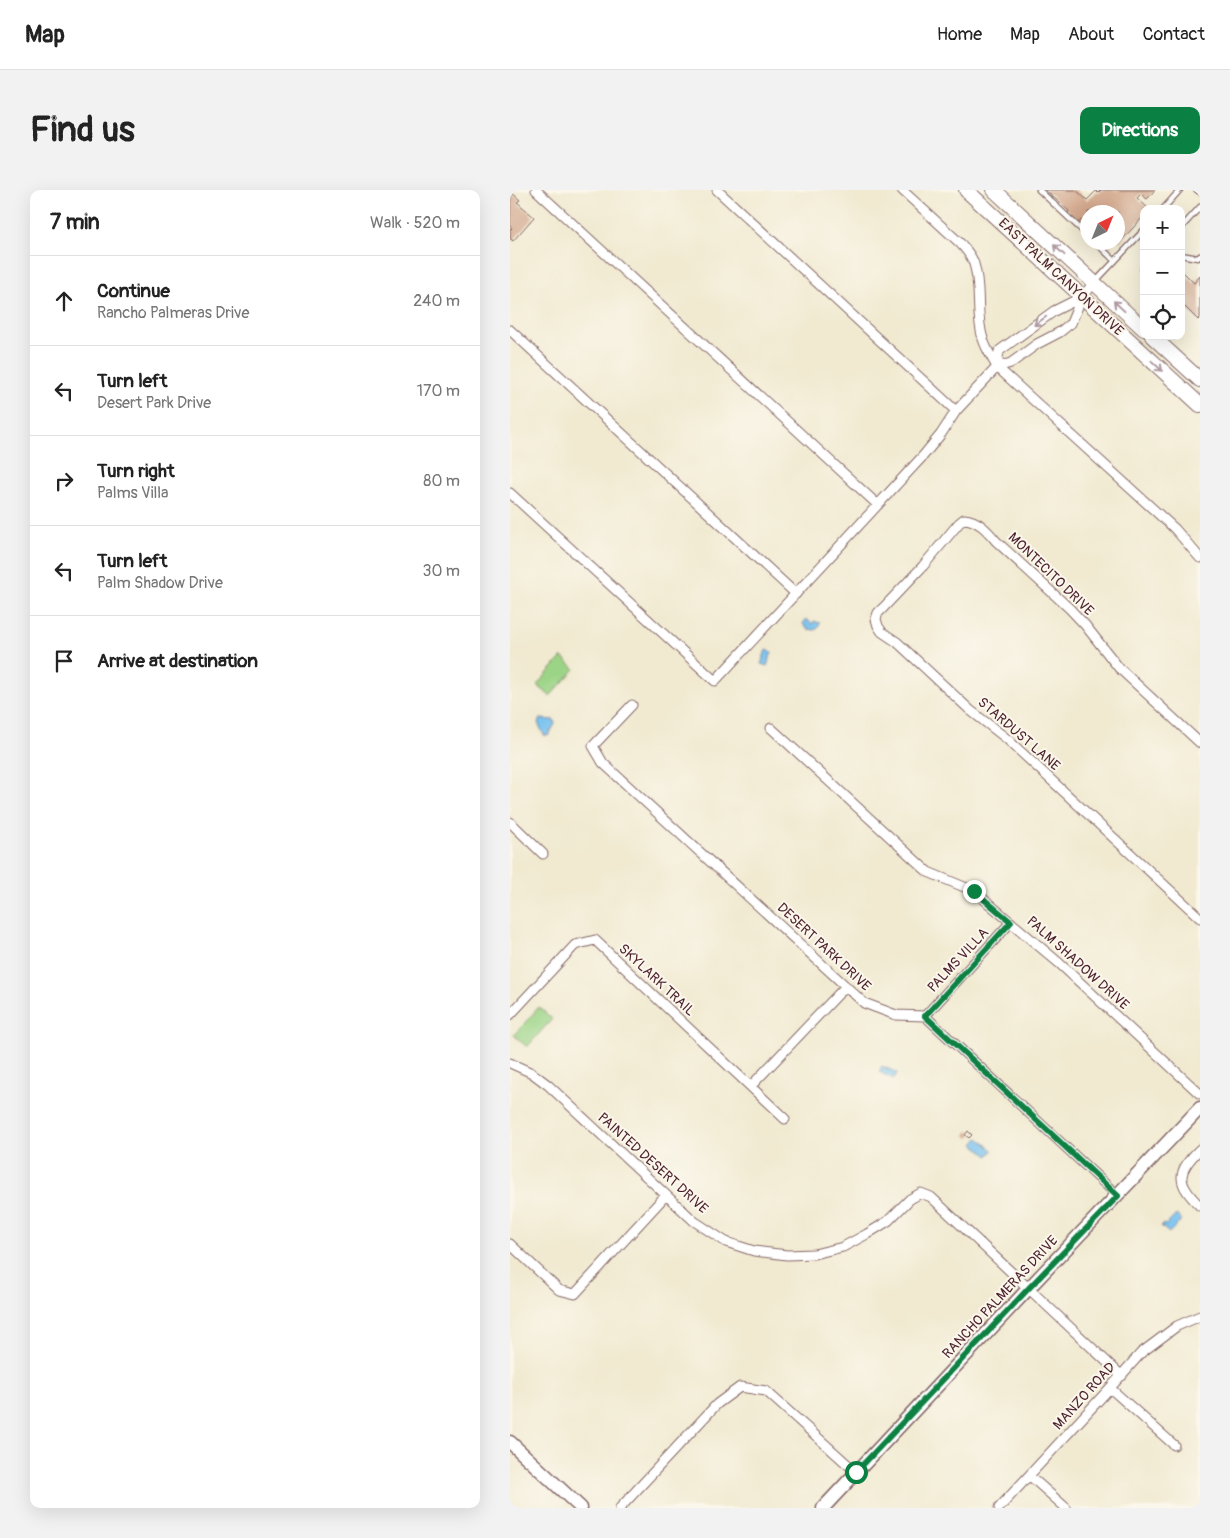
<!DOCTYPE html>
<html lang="en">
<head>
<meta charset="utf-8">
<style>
	:root { --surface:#fff; --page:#f2f2f2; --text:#222; --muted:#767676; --line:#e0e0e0; --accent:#0b8043 }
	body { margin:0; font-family:Pangolin,sans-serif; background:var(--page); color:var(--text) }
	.controls { position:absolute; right:15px; top:15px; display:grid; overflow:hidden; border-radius:10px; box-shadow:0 5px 20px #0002 }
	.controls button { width:45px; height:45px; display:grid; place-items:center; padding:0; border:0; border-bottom:1px solid var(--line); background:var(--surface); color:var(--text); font:25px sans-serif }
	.compass { position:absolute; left:570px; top:15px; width:45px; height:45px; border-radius:50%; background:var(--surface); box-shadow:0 5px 20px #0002; rotate:43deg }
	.stop { position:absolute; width:15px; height:15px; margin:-11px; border:4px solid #0b8043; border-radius:50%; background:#fff }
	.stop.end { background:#0b8043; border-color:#fff; box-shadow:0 1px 5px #0008 }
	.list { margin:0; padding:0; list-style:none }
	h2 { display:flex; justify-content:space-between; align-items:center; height:65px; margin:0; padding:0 20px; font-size:21px }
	h2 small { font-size:16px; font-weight:400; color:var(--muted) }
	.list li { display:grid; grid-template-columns:32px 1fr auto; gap:15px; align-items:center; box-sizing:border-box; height:90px; padding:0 20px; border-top:1px solid var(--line) }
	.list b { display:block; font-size:19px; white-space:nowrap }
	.list p { margin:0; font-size:16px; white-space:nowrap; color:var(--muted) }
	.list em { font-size:16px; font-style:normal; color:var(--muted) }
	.icon { flex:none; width:28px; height:28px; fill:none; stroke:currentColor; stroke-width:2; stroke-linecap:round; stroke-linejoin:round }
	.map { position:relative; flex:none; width:690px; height:1318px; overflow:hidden; border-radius:10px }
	header { display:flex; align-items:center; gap:30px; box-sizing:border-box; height:70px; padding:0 25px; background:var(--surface); border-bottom:1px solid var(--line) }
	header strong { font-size:24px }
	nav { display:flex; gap:28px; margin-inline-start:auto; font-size:18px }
	.intro { display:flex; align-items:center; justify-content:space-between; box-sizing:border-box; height:120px; padding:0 30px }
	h1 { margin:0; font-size:35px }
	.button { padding:12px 22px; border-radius:10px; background:var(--accent); color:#fff; font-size:18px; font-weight:700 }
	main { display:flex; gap:30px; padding:0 30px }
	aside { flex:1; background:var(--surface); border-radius:10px; box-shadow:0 5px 20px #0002 }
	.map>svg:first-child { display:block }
	.green { fill:#9bd486; stroke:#727a58 }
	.water { fill:#76c1ef; stroke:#60708d }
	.building { fill:#d2a68a }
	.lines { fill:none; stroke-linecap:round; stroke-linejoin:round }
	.lane-casing { stroke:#846665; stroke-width:7 }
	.street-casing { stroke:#846665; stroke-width:11 }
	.secondary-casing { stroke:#846665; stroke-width:15 }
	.primary-casing { stroke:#846665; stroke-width:16 }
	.lane { stroke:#fff; stroke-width:4.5 }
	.street { stroke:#fff; stroke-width:9 }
	.secondary { stroke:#fff; stroke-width:12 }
	.primary { stroke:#fff; stroke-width:14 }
	.oneway { stroke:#ae9aa0 }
	.route { stroke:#0b8043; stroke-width:6 }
	.labels { text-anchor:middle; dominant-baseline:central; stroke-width:4; stroke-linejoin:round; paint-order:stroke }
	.street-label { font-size:14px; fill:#4a1f2b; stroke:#fbf7ec }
</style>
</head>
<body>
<header>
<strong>Map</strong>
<nav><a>Home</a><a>Map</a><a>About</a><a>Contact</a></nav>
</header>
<div class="intro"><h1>Find us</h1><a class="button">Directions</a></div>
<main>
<aside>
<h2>7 min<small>Walk · 520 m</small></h2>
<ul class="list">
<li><svg class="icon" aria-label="ahead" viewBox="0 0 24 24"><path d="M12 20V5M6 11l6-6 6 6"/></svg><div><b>Continue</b><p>Rancho Palmeras Drive</p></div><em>240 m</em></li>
<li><svg class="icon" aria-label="left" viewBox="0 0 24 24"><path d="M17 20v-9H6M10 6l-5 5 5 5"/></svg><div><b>Turn left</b><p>Desert Park Drive</p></div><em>170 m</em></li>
<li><svg class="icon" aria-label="right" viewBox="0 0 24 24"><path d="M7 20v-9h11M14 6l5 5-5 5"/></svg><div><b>Turn right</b><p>Palms Villa</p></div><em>80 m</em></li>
<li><svg class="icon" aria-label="left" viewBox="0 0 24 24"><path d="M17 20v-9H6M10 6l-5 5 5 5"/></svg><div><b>Turn left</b><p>Palm Shadow Drive</p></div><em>30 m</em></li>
<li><svg class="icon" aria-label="arrive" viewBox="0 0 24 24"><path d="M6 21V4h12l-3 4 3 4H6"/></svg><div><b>Arrive at destination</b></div></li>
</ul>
</aside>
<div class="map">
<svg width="690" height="1318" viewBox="0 0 690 1318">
	<rect width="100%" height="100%" fill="#fbf7ec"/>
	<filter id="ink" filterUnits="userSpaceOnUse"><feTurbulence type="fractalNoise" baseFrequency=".02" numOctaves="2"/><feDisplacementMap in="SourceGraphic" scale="10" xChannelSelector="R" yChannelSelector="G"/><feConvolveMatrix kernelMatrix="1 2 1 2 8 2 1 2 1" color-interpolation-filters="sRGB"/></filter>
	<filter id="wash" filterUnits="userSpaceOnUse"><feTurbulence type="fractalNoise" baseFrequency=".0096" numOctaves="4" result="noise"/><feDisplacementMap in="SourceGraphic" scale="20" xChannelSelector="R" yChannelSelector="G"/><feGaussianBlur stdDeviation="1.12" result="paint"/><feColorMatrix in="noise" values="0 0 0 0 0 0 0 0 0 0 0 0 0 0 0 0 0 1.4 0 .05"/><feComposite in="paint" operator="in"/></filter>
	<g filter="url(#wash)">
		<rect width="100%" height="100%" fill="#f1ead1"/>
		<path class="green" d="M52 467 65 479 40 506 27 495Z
			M29 817 42 829 17 857 4 845Z"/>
		<path class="water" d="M296 429 303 434 304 431 310 433 308 438 305 440 297 439 293 434Z
			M256 460 262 462 257 476 251 474Z
			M30 529 44 530 45 534 38 546 34 545 28 533Z
			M372 876 387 883 384 889 369 882Z
			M469 948 483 960 478 966 464 954Z
			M666 1025 672 1030 659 1043 651 1036 653 1034 656 1035Z"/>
		<g id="blocks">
			<path class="building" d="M535 0H566L577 10 586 1 588 3 591 0H645L637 9 631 4 627 8 639 19H634V26L610 52 608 51V22H578V36L571 30 568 34 558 24 559 21Z
				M1 2 10 10 7 12 24 27 3 51 0 48V39L2 38 0 36Z
				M592 52H603L598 59Z
				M671 80 684 93 690 86V128L688 130 671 113Z
				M458 941 462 945 459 948 455 945Z"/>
		</g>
	</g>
	<g filter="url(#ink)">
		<use href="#blocks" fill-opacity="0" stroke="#846665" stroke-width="1"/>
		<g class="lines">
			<g class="lane-casing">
				<path id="lane" d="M529 0 578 46
					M687 0 690 2
					M653 19 670 0
					M671 38 690 17
					M585 52 605 71
					M671 65 688 68 690 66
					M633 79 634 78
					M585 92 634 40"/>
			</g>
			<g class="street-casing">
				<path id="street" d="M26 0 368 315
					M207 0 446 221
					M392 0 451 54C456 60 462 66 464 74 472 98 465 125 473 149 476 159 482 168 487 177L665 339 690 368
					M0 140 286 404
					M487 177 489 161 544 121 572 107
					M0 303 205 491 413 266 431 244 446 221 487 177 501 173 527 154 550 142 561 133 572 107 584 93
					M122 515 83 556 93 573 354 813 386 825 415 826 608 1006
					M261 538 418 682 464 701 549 773 690 904
					M690 553 609 478 575 435 560 419 486 351C477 340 468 330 454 329L449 333 413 376 374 417 368 423 366 429 368 436 372 442 387 452 460 520 497 549 690 728
					M0 632 33 664
					M0 825 65 755 85 750 275 929
					M415 826 501 732
					M0 873 22 883 38 895 184 1031 216 1052 244 1061 277 1065 304 1064 333 1057 357 1044 378 1031 400 1009 411 1003 421 1007 612 1186
					M241 896 336 796
					M690 959C666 982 666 993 690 1016
					M0 1054 49 1100 65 1104 156 1005
					M600 1198 664 1255
					M520 1286 556 1318
					M110 1318 207 1214 230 1197 256 1201 346 1282
					M489 1318 600 1198 631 1163 667 1136 690 1126"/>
			</g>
			<g class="secondary-casing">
				<path id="secondary" d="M0 1252 71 1318
					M313 1318 518 1099 690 918"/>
			</g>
			<g class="primary-casing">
				<path id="primary" d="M456 0 690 215
					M484 0 634 139
					M642 146 690 190"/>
			</g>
			<use href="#lane" class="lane"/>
			<use href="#street" class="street"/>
			<use href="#secondary" class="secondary"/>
			<use href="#primary" class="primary"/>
		</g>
		<defs><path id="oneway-shaft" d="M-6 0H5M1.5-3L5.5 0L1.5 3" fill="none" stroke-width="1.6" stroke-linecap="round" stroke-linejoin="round" transform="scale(1.25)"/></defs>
		<g class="oneway">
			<use href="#oneway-shaft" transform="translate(549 60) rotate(-137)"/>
			<use href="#oneway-shaft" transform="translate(609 116) rotate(-137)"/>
			<use href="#oneway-shaft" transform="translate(530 131) rotate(145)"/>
			<use href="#oneway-shaft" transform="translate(647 176) rotate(43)"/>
		</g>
	</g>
	<g class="lines" filter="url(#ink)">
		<path class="route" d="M346 1282 518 1099 608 1006 415 826 501 732 464 701"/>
	</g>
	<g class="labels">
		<g class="street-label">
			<text transform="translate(551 87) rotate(43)">EAST PALM CANYON DRIVE</text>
			<text transform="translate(541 384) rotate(44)">MONTECITO DRIVE</text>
			<text transform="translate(509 544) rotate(41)">STARDUST LANE</text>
			<text transform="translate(314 757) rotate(43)">DESERT PARK DRIVE</text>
			<text transform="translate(448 770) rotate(-47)">PALMS VILLA</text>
			<text transform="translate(568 773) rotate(42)">PALM SHADOW DRIVE</text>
			<text transform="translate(147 790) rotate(43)">SKYLARK TRAIL</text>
			<text transform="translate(143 973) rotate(42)">PAINTED DESERT DRIVE</text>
			<text transform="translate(490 1107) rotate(-47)">RANCHO PALMERAS DRIVE</text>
			<text transform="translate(574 1206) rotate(-48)">MANZO ROAD</text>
		</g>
	</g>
</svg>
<div class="controls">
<button>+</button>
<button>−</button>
<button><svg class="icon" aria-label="locate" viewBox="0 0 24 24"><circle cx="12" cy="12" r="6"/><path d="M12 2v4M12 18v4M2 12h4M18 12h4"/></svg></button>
</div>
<svg class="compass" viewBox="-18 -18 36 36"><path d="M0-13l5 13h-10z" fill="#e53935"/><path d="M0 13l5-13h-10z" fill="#767676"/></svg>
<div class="stop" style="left:346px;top:1282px"></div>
<div class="stop end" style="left:464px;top:701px"></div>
</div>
</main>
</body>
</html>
